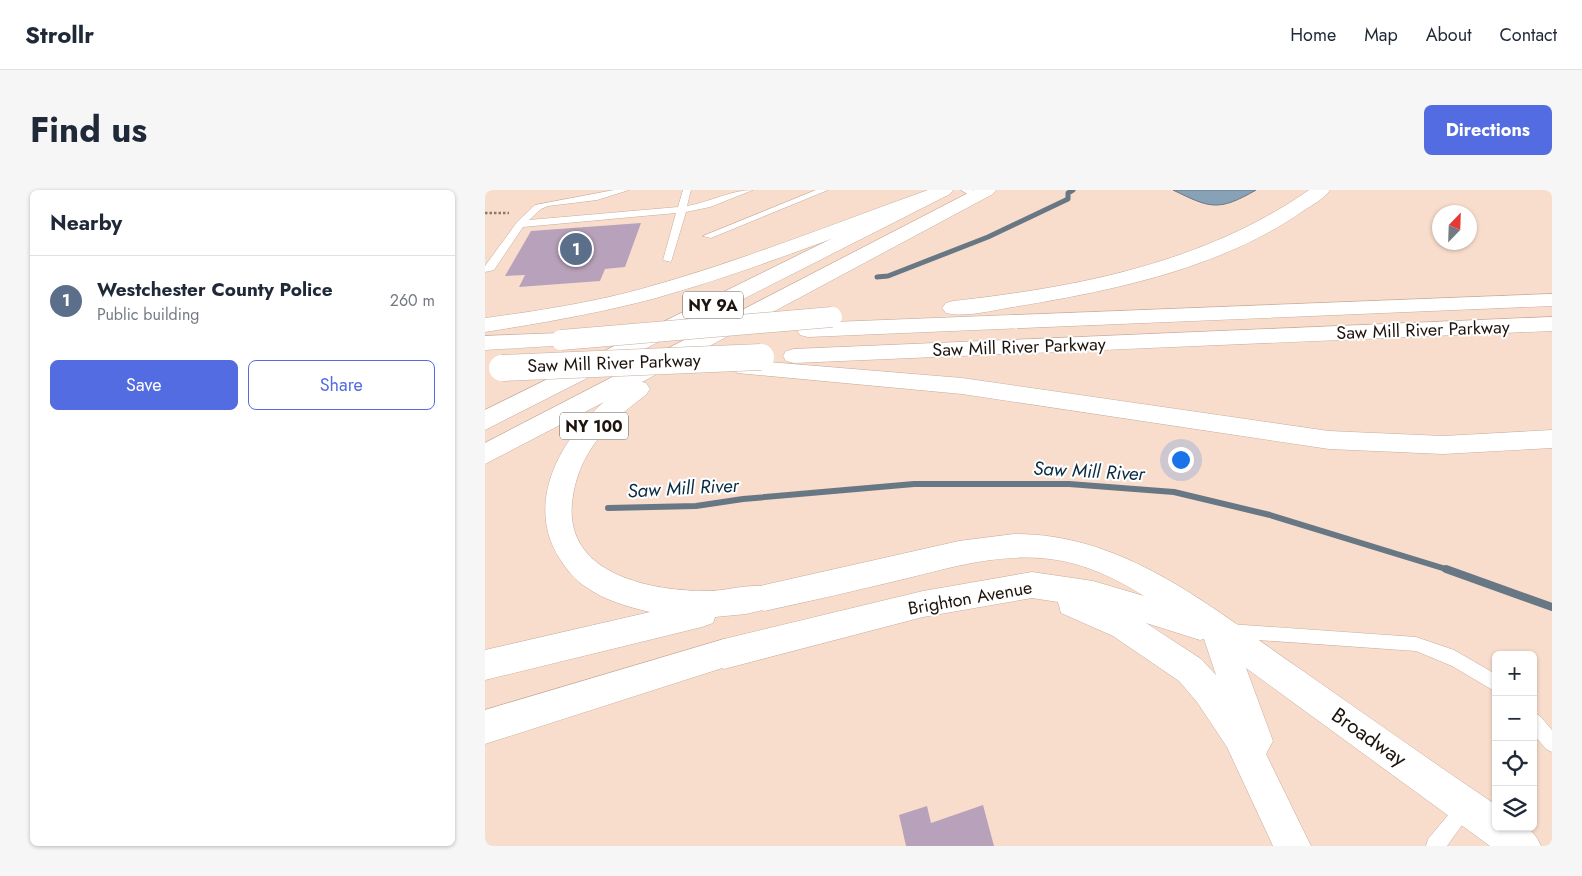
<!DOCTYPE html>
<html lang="en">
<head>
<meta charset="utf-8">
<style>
	:root { --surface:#fff; --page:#f6f6f7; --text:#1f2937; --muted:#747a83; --line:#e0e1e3; --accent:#536ce1 }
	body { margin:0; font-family:Jost,sans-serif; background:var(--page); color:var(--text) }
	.controls { position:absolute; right:15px; bottom:15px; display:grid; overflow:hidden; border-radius:8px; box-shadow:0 1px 4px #0004 }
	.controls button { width:45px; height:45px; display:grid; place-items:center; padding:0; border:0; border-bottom:1px solid var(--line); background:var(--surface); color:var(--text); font:25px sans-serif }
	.compass { position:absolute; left:947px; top:15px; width:45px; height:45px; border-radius:50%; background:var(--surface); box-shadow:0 1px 4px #0004; rotate:23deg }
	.you { position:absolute; left:695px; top:269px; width:18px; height:18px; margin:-12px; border:4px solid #fff; border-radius:50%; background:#1a73e8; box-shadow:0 0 0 8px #1a73e833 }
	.badge { display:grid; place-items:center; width:32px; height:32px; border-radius:50%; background:var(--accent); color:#fff; font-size:16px; font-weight:700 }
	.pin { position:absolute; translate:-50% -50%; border:2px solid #fff; box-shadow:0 1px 5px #0006 }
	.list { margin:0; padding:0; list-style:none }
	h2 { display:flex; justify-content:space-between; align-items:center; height:65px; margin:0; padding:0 20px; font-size:21px }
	h2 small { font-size:16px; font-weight:400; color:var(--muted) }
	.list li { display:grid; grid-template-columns:32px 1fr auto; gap:15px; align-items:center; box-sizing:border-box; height:90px; padding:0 20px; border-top:1px solid var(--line) }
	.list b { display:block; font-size:19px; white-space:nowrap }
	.list p { margin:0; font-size:16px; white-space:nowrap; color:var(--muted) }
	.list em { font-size:16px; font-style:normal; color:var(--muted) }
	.actions { display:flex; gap:10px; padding:15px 20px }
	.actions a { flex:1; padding:11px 0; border:1px solid var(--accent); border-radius:8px; text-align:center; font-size:18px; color:var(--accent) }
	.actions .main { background:var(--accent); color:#fff }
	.icon { flex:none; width:28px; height:28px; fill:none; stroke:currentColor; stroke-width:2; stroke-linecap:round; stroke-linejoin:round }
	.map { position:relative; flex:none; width:1067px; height:656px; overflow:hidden; border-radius:8px }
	header { display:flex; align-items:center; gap:30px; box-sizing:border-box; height:70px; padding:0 25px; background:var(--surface); border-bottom:1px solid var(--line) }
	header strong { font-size:24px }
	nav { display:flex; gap:28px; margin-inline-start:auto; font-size:18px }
	.intro { display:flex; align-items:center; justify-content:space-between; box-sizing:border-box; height:120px; padding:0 30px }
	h1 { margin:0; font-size:35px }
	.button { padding:12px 22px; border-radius:8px; background:var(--accent); color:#fff; font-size:18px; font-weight:700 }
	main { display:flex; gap:30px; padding:0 30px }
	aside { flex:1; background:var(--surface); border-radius:8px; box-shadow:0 1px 4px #0004 }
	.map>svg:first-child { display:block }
	.water { fill:#87a1b6; stroke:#687784 }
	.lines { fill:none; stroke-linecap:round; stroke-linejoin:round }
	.stream-far2 { stroke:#687784; stroke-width:5 }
	.stream-far1 { stroke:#687784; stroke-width:6 }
	.stream { stroke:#687784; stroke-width:8 }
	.building { fill:#b8a2bb }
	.lane-casing { stroke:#c6ac9c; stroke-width:1 }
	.secondary-casing { stroke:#c6ac9c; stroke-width:1 }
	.primary-casing { stroke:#c6ac9c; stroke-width:1 }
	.highway-casing { stroke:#c6ac9c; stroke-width:1 }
	.path { stroke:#8b786d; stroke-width:2.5; stroke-dasharray:2.5 2; stroke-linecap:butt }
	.lane { fill:#fff; fill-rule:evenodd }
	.secondary { fill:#fff; fill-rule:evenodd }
	.primary { fill:#fff; fill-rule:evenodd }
	.highway { fill:#fff; fill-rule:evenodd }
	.highway-bridge-far1-casing { stroke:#c6ac9c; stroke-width:21; stroke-linecap:butt }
	.highway-bridge-casing { stroke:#c6ac9c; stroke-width:27; stroke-linecap:butt }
	.highway-bridge-far1 { stroke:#fff; stroke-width:20 }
	.highway-bridge { stroke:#fff; stroke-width:26 }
	.labels { text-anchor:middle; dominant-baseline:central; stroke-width:4; stroke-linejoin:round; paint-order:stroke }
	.shield { fill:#fff; stroke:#625a56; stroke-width:1 }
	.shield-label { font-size:16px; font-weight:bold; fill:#1e140e }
	.street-label { font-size:18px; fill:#1e140e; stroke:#fff }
	.water-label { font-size:19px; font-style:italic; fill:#092c44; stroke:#fff }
	.near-street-label { font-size:21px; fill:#1e140e; stroke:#fff }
</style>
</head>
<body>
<header>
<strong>Strollr</strong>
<nav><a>Home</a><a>Map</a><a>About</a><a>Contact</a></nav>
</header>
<div class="intro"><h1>Find us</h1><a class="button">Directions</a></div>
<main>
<aside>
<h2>Nearby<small></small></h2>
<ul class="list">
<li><span class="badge" style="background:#5c6f8a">1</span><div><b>Westchester County Police</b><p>Public building</p></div><em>260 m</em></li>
</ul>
<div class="actions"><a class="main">Save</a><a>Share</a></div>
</aside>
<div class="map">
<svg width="1067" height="656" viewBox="0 0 1067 656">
	<rect width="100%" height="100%" fill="#f9ddcc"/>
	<path class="water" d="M688 0H771C733 22 725 18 688 0Z"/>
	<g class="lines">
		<path class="stream-far2" d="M392 87 403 86 503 47 583 9V3L588 0"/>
		<path class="stream-far1" d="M123 318 211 316 258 309 429 294H584L689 302 785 325 964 380"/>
		<path class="stream" d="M961 379 1067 417"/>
	</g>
	<path class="building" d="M156 33 140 77 120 79 115 91 34 97 40 85 20 86 46 41Z
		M498 615 509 656H421L414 625 442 616 446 633Z"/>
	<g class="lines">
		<g class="lane-casing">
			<path id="lane" d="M129 0H144L112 10 63 16 56 19 44 30 193 17 198 0H206L202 16C225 12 246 0 268 0L225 17 201 22 186 72 178 70 191 23 38 37 9 80 0 82V76L32 32 50 15Z
				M331 0H343L226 48 218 46Z
				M476 0H487L496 6 489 8Z
				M744 434 931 447 969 460 1007 482 1011 484V502L967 476 931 461 744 448 739 446 736 441 739 436Z
				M1048 523 1054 525 1067 540V562L1061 559 1048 544Z
				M981 608 987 611 990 617 962 656H941L943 649 975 611Z"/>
		</g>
		<g class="secondary-casing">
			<path id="secondary" d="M529 344C642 343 730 421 818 481 882 526 946 571 1011 615V637C1034 637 1046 632 1056 656H1005L761 478 788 551 781 564 826 656H788L742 557 712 512 694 491 628 446 576 423 573 412 547 408 438 427 239 479 228 474 223 464 228 454 239 449 438 401 547 382 608 391 659 406C630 388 599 373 565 369 515 363 467 377 419 389 373 400 326 411 279 421L268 417 264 408 268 399 279 395 474 351ZM661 433 715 450 719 449 731 485 716 469Z"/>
		</g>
		<g class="primary-casing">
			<path id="primary" d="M445 0H468L465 4 0 240V220Z
				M489 0H511L508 4 157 192 161 193 165 199 161 205C122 233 92 264 87 313 80 386 169 401 222 401 244 401 269 391 290 399L294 408 290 417 261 424 230 427 228 433 217 437 0 490V460L165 422C143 417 119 410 101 397 90 390 82 380 75 369 39 314 75 249 119 212L0 274V253Z
				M239 449 250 454 255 464 250 474 0 554V520Z"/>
		</g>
		<g class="highway-casing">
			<path id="highway" d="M443 0 466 1 463 5C366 41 270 80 171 108 115 123 57 133 0 142V128C52 121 105 113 156 99 254 72 348 34 443 0Z
				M824 0H845C839 9 827 15 818 21 735 79 626 101 528 117 508 120 481 128 461 123L457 118 461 113 468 111C594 97 719 73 824 0Z
				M1067 104V116L323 147 315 145 312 140 315 135 323 133Z
				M1067 127V141L309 173 301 171 298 166 301 161 309 159Z
				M76 143 84 145 87 150 84 155 0 160V146Z
				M260 170 477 188 844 241 958 246 1067 240V258L958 264 844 259 477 204 252 183 249 178 252 173Z"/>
		</g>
		<path class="path" d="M0 23H24"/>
		<use href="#lane" class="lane"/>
		<use href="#secondary" class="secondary"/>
		<use href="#primary" class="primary"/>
		<use href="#highway" class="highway"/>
		<g class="highway-bridge-far1-casing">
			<path id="highway-bridge-far1" d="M76 150 347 127"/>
		</g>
		<g class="highway-bridge-casing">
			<path id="highway-bridge" d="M17 178 276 167"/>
		</g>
		<use href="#highway-bridge-far1" class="highway-bridge-far1"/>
		<use href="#highway-bridge" class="highway-bridge"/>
	</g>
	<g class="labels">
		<g class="shield">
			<rect x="198" y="101.5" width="60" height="27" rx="4"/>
			<rect x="75" y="222.5" width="68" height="27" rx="4"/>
		</g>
		<g class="shield-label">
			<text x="228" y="115">NY 9A</text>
			<text x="109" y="236">NY 100</text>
		</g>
		<g class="street-label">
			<text transform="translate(938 140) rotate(-2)">Saw Mill River Parkway</text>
			<text transform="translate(534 157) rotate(-2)">Saw Mill River Parkway</text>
			<text transform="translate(129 173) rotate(-2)">Saw Mill River Parkway</text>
			<text transform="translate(485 408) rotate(-10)">Brighton Avenue</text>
		</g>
		<g class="water-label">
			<text transform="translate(604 281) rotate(3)">Saw Mill River</text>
			<text transform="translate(198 298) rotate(-3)">Saw Mill River</text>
		</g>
		<g class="near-street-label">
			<text transform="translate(884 547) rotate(35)">Broadway</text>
		</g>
	</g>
</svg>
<div class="controls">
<button>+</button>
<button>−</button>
<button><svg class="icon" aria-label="locate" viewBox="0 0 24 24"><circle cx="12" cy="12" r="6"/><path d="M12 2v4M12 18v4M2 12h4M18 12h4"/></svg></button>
<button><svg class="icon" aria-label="layers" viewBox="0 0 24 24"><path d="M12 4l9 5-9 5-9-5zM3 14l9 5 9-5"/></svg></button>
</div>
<svg class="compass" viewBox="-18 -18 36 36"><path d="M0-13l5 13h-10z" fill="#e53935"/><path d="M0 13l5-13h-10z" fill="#747a83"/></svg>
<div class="you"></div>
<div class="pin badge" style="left:91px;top:59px;background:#5c6f8a">1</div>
</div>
</main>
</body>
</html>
